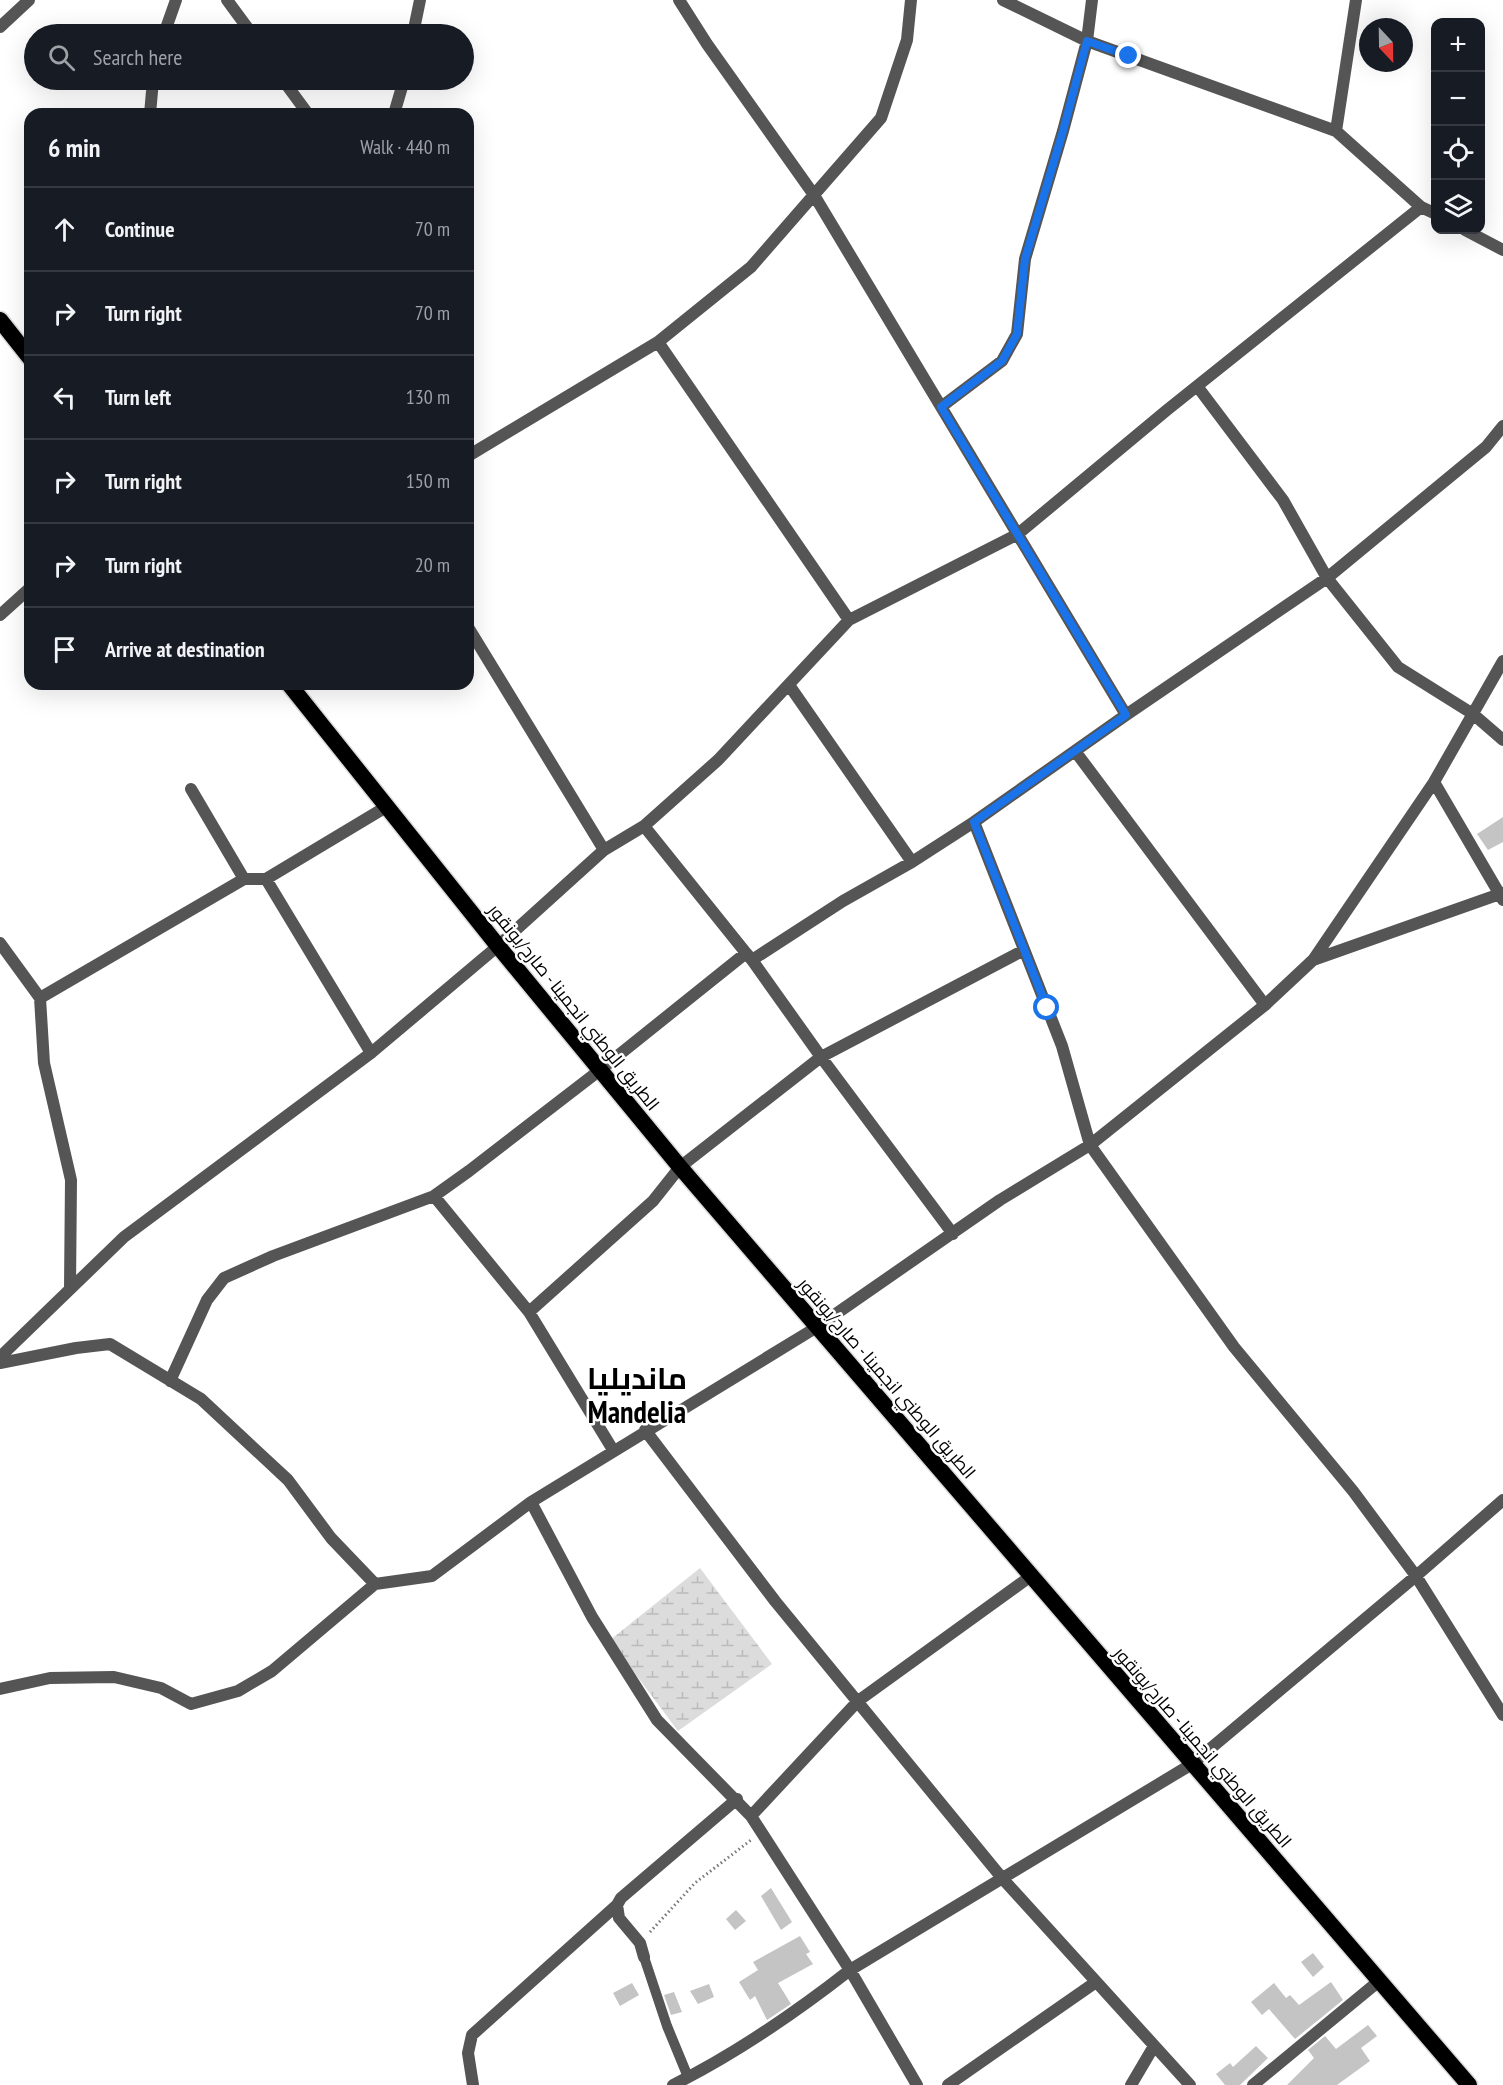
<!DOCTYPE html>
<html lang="en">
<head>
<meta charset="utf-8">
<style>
	:root { --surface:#171b24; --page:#242831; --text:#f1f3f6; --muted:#9ea1a6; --line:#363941 }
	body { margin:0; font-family:"PT Sans Narrow",Cairo,sans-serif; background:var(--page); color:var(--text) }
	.controls { position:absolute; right:18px; top:18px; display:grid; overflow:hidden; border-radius:12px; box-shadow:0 6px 24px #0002 }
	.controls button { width:54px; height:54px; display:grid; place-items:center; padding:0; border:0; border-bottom:2px solid var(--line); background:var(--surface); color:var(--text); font:30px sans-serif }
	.compass { position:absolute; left:1359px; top:18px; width:54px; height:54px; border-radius:50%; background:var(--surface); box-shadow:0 6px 24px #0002; rotate:158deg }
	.stop { position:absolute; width:18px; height:18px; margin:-14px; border:4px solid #1a73e8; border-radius:50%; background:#fff }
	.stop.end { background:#1a73e8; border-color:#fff; box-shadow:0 2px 6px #0008 }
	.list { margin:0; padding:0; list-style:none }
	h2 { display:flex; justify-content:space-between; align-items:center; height:78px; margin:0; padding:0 24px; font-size:26px }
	h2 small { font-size:20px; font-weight:400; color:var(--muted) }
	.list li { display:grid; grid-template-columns:39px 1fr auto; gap:18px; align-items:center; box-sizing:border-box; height:84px; padding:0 24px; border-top:2px solid var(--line) }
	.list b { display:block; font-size:22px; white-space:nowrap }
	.list em { font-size:20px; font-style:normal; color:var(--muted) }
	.icon { flex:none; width:33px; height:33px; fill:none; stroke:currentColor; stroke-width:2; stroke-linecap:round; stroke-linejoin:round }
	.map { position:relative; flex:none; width:1503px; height:2085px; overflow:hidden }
	.search { position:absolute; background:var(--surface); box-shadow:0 6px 24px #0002; left:24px; top:24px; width:450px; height:66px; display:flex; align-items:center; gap:15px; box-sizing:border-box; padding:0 21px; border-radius:33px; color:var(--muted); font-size:22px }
	.panel { position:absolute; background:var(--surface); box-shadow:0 6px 24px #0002; left:24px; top:108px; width:450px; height:582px; border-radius:18px }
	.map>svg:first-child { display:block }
	.wetland { fill:url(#wetland-marsh) }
	.building { fill:#c4c4c4 }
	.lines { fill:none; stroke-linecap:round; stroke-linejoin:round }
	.trunk-casing { stroke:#dbdbdb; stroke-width:19 }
	.path { stroke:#777; stroke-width:3; stroke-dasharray:1.5 3; stroke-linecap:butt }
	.service { stroke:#555; stroke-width:10 }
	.minor { stroke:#555; stroke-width:12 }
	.trunk { stroke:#000; stroke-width:16 }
	.route { stroke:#1a73e8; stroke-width:8 }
	.labels { text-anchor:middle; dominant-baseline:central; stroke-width:5; stroke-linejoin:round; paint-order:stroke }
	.street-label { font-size:18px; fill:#000; stroke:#fff }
	.town-label { font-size:30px; font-weight:bold; fill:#000; stroke:#fff }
</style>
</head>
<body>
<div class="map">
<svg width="1503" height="2085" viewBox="0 0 1503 2085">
	<defs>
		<pattern id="wetland-marsh" width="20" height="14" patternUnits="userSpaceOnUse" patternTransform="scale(1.5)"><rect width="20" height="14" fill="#dcdcdc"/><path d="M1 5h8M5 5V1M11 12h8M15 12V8" fill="none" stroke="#bbb"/></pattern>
	</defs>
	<rect width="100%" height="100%" fill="#fff"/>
	<path class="wetland" d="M700 1568 772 1664 678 1731 610 1640Z"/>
	<path class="building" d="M1503 817V842L1488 850 1477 834Z
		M771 1888 792 1922 781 1930 761 1896Z
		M736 1910 746 1921 735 1930 726 1919Z
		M800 1936 810 1952 806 1954 813 1964 778 1983 791 2004 767 2020 755 1996 750 2000 739 1982 758 1970 753 1962Z
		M1313 1953 1324 1967 1313 1977 1301 1962Z
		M1331 1982 1343 2000 1295 2039 1269 2009 1262 2015 1251 2002 1274 1983 1286 1998 1290 1995 1299 2005Z
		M632 1983 639 1995 620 2006 613 1993Z
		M709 1984 714 1997 698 2004 690 1991Z
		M674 1992 682 2012 671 2015 664 1995Z
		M1368 2025 1377 2036 1361 2048 1370 2061 1337 2085H1287L1314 2058 1308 2050 1325 2036 1336 2049Z
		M1256 2046 1268 2058 1240 2085H1225L1216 2074 1230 2063 1233 2067Z"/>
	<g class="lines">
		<g class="trunk-casing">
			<path id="trunk" d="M0 320 30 358
				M289 684 498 946 680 1167 1469 2085"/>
		</g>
		<path class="path" d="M650 1932 695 1883 751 1840"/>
		<path class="service" d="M644 1957 667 2026 688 2077"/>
		<path class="minor" d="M227 0 252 34
			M679 0 707 44 814 195 1126 715
			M1003 0 1087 41 1336 131 1421 207 1436 214
			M0 27 29 0
			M164 34 176 0
			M413 34 420 0
			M283 80 308 114
			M150 114 153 80
			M394 114 404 80
			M1336 131 1356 0
			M1465 230 1503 250
			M658 342 849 620
			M1197 386 1283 500 1327 578 1398 667 1473 714 1503 740
			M941 407 1002 361 1017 334 1025 259 1063 131 1087 41 1092 0
			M468 456 658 342 751 267 881 118 907 40 911 0
			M0 615 30 588
			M468 627 604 850
			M789 685 912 862
			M1075 751 1265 1005
			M1434 782 1503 900
			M191 789 244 879H266L371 1053
			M974 822 1062 1046 1090 1145 1234 1347 1353 1491 1416 1576 1503 1715
			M644 826 746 953
			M266 879 386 807
			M0 943 40 998 44 1063 71 1180 70 1288
			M752 960 821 1057 953 1234
			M1313 960 1503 893
			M40 998 244 879
			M434 1196 529 1312 613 1450
			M529 1312 653 1201 680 1167 821 1057 1024 950
			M0 1357 124 1237 371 1053 498 946 604 850 644 826 718 760 849 620 1018 534 1167 410 1421 207
			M0 1363 76 1348 110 1344 201 1399 288 1480 331 1538 375 1584
			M170 1381 207 1300 224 1278 273 1256 434 1196 469 1171 600 1070 746 953 752 960 843 901 912 862 974 822 1126 715 1327 578 1486 447 1503 426
			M645 1430 775 1601 1002 1878 1190 2085
			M531 1502 592 1617 657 1720 751 1816 850 1970 917 2085
			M0 1689 50 1678 114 1677 161 1688 191 1704 238 1691 272 1671 375 1584 432 1576 531 1502 817 1327 1000 1200 1090 1145 1265 1005 1313 960 1434 782 1503 661
			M751 1816 858 1701 1031 1576
			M617 1905 619 1918 640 1943 644 1957
			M473 2085 468 2053 472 2035 617 1905 621 1898 737 1799
			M673 2085C735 2054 795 2013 850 1970L1192 1764 1416 1576 1503 1500
			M948 2085 1096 1982
			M1131 2085 1154 2046
			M1253 2085 1379 1981"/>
		<use href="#trunk" class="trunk"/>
	</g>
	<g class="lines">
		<path class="route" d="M1047 1008 974 822 1126 715 941 407 1002 361 1017 334 1025 259 1063 131 1087 41 1129 56"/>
	</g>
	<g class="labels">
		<g class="street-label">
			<text transform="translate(574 1007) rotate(51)">الطريق الوطني انجمينا - صارح/بونقور</text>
			<text transform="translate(887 1378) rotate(49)">الطريق الوطني انجمينا - صارح/بونقور</text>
			<text transform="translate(1203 1747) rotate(49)">الطريق الوطني انجمينا - صارح/بونقور</text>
		</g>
		<g class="town-label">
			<text x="637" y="1377">مانديليا<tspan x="637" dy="34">Mandelia</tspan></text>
		</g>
	</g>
</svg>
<div class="controls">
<button>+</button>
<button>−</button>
<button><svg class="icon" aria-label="locate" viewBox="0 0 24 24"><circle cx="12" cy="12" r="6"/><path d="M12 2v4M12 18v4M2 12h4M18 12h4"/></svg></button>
<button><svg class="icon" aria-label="layers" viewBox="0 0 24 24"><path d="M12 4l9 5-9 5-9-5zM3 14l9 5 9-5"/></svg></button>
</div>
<svg class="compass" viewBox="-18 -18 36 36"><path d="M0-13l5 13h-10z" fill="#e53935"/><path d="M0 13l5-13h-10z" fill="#9ea1a6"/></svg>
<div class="stop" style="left:1047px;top:1008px"></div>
<div class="stop end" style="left:1129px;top:56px"></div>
<div class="search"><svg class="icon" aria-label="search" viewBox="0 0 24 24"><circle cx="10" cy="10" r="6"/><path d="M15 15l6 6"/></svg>Search here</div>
<section class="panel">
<h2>6 min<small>Walk · 440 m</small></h2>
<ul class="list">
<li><svg class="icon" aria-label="ahead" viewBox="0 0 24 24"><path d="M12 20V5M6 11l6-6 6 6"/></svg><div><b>Continue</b></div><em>70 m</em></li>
<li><svg class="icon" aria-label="right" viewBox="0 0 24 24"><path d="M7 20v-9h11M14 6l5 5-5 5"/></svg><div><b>Turn right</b></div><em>70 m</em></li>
<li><svg class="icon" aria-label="left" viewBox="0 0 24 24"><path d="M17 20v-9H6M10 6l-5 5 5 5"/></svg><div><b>Turn left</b></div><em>130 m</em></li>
<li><svg class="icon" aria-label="right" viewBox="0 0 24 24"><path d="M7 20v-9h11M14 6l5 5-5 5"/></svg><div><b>Turn right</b></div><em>150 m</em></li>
<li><svg class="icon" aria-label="right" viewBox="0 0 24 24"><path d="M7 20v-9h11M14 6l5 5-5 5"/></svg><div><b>Turn right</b></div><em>20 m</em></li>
<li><svg class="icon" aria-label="arrive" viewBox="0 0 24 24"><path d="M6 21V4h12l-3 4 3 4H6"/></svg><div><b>Arrive at destination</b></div></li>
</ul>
</section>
</div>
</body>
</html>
